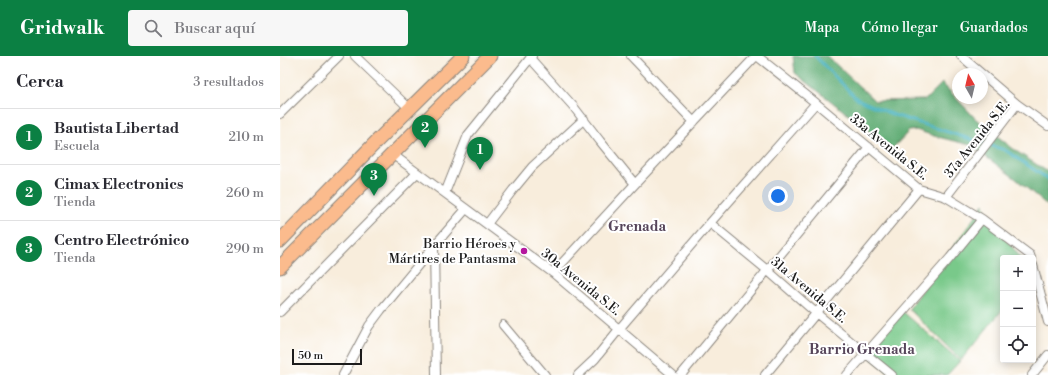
<!DOCTYPE html>
<html lang="es">
<head>
<meta charset="utf-8">
<style>
	:root { --surface:#fff; --page:#f7f7f7; --text:#2b2b33; --muted:#7c7c81; --line:#e1e1e2; --accent:#0b8043 }
	body { margin:0; font-family:"Libre Bodoni",serif; background:var(--page); color:var(--text) }
	.controls { position:absolute; right:12px; bottom:12px; display:grid; overflow:hidden; border-radius:4px; box-shadow:0 2px 10px #0003 }
	.controls button { width:36px; height:36px; display:grid; place-items:center; padding:0; border:0; border-bottom:1px solid var(--line); background:var(--surface); color:var(--text); font:20px sans-serif }
	.compass { position:absolute; left:672px; top:12px; width:36px; height:36px; border-radius:50%; background:var(--surface); box-shadow:0 2px 10px #0003; rotate:352deg }
	.scale { position:absolute; left:12px; bottom:10px; width:70px; box-sizing:border-box; padding-left:4px; border:2px solid #1c1c1c; border-top:0; font-size:11px; line-height:14px; white-space:nowrap; color:#1c1c1c; -webkit-text-stroke:3px #fff; paint-order:stroke }
	.you { position:absolute; left:498px; top:140px; width:14px; height:14px; margin:-10px; border:3px solid #fff; border-radius:50%; background:#1a73e8; box-shadow:0 0 0 6px #1a73e833 }
	.badge { display:grid; place-items:center; width:26px; height:26px; border-radius:50%; background:var(--accent); color:#fff; font-size:13px; font-weight:700 }
	.pin { position:absolute; translate:-50% -33px; filter:drop-shadow(0 1px 2px #0008) }
	.pin::after { content:''; position:absolute; top:21px; width:14px; height:12px; background:inherit; clip-path:polygon(0 0,100% 0,50% 100%) }
	.list { margin:0; padding:0; list-style:none }
	h2 { display:flex; justify-content:space-between; align-items:center; height:52px; margin:0; padding:0 16px; font-size:17px }
	h2 small { font-size:13px; font-weight:400; color:var(--muted) }
	.list li { display:grid; grid-template-columns:26px 1fr auto; gap:12px; align-items:center; box-sizing:border-box; height:56px; padding:0 16px; border-top:1px solid var(--line) }
	.list b { display:block; font-size:15px; white-space:nowrap }
	.list p { margin:0; font-size:13px; white-space:nowrap; color:var(--muted) }
	.list em { font-size:13px; font-style:normal; color:var(--muted) }
	.icon { flex:none; width:22px; height:22px; fill:none; stroke:currentColor; stroke-width:2; stroke-linecap:round; stroke-linejoin:round }
	.map { position:relative; flex:none; width:768px; height:319px; overflow:hidden }
	header { display:flex; align-items:center; gap:24px; box-sizing:border-box; height:56px; padding:0 20px; background:var(--accent); color:#fff }
	header strong { font-size:19px }
	nav { display:flex; gap:22px; margin-inline-start:auto; font-size:14px }
	.search { width:280px; height:36px; background:var(--page); display:flex; align-items:center; gap:10px; box-sizing:border-box; padding:0 14px; border-radius:4px; color:var(--muted); font-size:15px }
	main { display:flex }
	aside { flex:1; background:var(--surface) }
	.map>svg:first-child { display:block }
	.green { fill:#79c98a; stroke:#4a7253 }
	.forest { fill:#62ad76; stroke:#3f6449 }
	.lines { fill:none; stroke-linecap:round; stroke-linejoin:round }
	.stream { stroke:#3fafbb; stroke-width:3 }
	.street-casing { stroke:#8a847c; stroke-width:10 }
	.primary-casing { stroke:#8a847c; stroke-width:15 }
	.street { stroke:#fff; stroke-width:8 }
	.primary { stroke:#fbbb8d; stroke-width:13 }
	.poi-dot { fill:#b5179e; stroke:#fff; stroke-width:1.5 }
	.labels { text-anchor:middle; dominant-baseline:central; stroke-width:4; stroke-linejoin:round; paint-order:stroke }
	.street-label { font-size:13px; fill:#1c1c1c; stroke:#fff }
	.poi-label { font-size:13px; fill:#1c1c1c; stroke:#fff; text-anchor:end }
	.neighbourhood-label { font-size:14px; font-weight:bold; fill:#56455a; stroke:#fff }
</style>
</head>
<body>
<header>
<strong>Gridwalk</strong>
<div class="search"><svg class="icon" aria-label="search" viewBox="0 0 24 24"><circle cx="10" cy="10" r="6"/><path d="M15 15l6 6"/></svg>Buscar aquí</div>
<nav><a>Mapa</a><a>Cómo llegar</a><a>Guardados</a></nav>
</header>
<main>
<aside>
<h2>Cerca<small>3 resultados</small></h2>
<ul class="list">
<li><span class="badge">1</span><div><b>Bautista Libertad</b><p>Escuela</p></div><em>210 m</em></li>
<li><span class="badge">2</span><div><b>Cimax Electronics</b><p>Tienda</p></div><em>260 m</em></li>
<li><span class="badge">3</span><div><b>Centro Electrónico</b><p>Tienda</p></div><em>290 m</em></li>
</ul>
</aside>
<div class="map">
<svg width="768" height="319" viewBox="0 0 768 319">
	<rect width="100%" height="100%" fill="#fff"/>
	<filter id="ink" filterUnits="userSpaceOnUse"><feTurbulence type="fractalNoise" baseFrequency=".025" numOctaves="2"/><feDisplacementMap in="SourceGraphic" scale="8" xChannelSelector="R" yChannelSelector="G"/><feConvolveMatrix kernelMatrix="1 2 1 2 8 2 1 2 1" color-interpolation-filters="sRGB"/></filter>
	<filter id="wash" filterUnits="userSpaceOnUse"><feTurbulence type="fractalNoise" baseFrequency=".012" numOctaves="4" result="noise"/><feDisplacementMap in="SourceGraphic" scale="16" xChannelSelector="R" yChannelSelector="G"/><feGaussianBlur stdDeviation="0.9" result="paint"/><feColorMatrix in="noise" values="0 0 0 0 0 0 0 0 0 0 0 0 0 0 0 0 0 1.4 0 .05"/><feComposite in="paint" operator="in"/></filter>
	<g filter="url(#wash)">
		<rect width="100%" height="100%" fill="#f8eddc"/>
		<path class="green" d="M704 148 707 160 741 202H723V253L681 304 629 253Z
			M622 255 680 305 667 319H612L585 297Z"/>
		<path class="forest" d="M513 0H547L595 45 645 44 662 27 696 63 736 95 768 116V150L736 123 690 89 654 80 636 74 629 75 612 93 515 17Z"/>
		<g class="lines">
			<path class="stream" d="M535 0 577 43 614 59 725 94 768 123"/>
		</g>
	</g>
	<g filter="url(#ink)">
		<g class="lines">
			<g class="street-casing">
				<path id="street" d="M75 0 130 53
					M351 0 414 66
					M477 0 536 47 639 133 666 141 702 163 750 199 751 202
					M681 0 737 48
					M250 2 293 50 320 85 355 128
					M0 58 59 0
					M112 98 273 217 393 319
					M165 137 188 79 252 0
					M666 141 737 48 768 70
					M430 167 487 214 536 257 612 319
					M207 168 233 134 252 111 304 63
					M154 190 156 319
					M753 209 768 266
					M273 217 355 128 476 0
					M0 256 137 117
					M223 269 265 319
					M63 319 89 270 101 254 154 190 186 153
					M298 319 315 303 340 272 430 167 536 47
					M401 319 589 91
					M485 319 639 133
					M567 319 670 202 702 163
					M752 319 768 299"/>
			</g>
			<g class="primary-casing">
				<path id="primary" d="M0 185 98 84 183 0
					M0 211 210 0"/>
			</g>
			<use href="#street" class="street"/>
			<use href="#primary" class="primary"/>
		</g>
	</g>
	<circle class="poi-dot" cx="244" cy="195" r="4"/>
	<g class="labels">
		<g class="street-label">
			<text transform="translate(697 83) rotate(-51)">37a Avenida S.E.</text>
			<text transform="translate(609 91) rotate(39)">33a Avenida S.E.</text>
			<text transform="translate(301 226) rotate(39)">30a Avenida S.E.</text>
			<text transform="translate(529 234) rotate(40)">31a Avenida S.E.</text>
		</g>
		<g class="poi-label">
			<text x="236" y="188">Barrio Héroes y<tspan x="236" dy="15">Mártires de Pantasma</tspan></text>
		</g>
		<g class="neighbourhood-label">
			<text x="357" y="171">Grenada</text>
			<text x="582" y="294">Barrio Grenada</text>
		</g>
	</g>
</svg>
<div class="controls">
<button>+</button>
<button>−</button>
<button><svg class="icon" aria-label="locate" viewBox="0 0 24 24"><circle cx="12" cy="12" r="6"/><path d="M12 2v4M12 18v4M2 12h4M18 12h4"/></svg></button>
</div>
<svg class="compass" viewBox="-18 -18 36 36"><path d="M0-13l5 13h-10z" fill="#e53935"/><path d="M0 13l5-13h-10z" fill="#7c7c81"/></svg>
<div class="scale">50 m</div>
<div class="you"></div>
<div class="pin badge" style="left:200px;top:114px">1</div>
<div class="pin badge" style="left:145px;top:92px">2</div>
<div class="pin badge" style="left:94px;top:140px">3</div>
</div>
</main>
</body>
</html>
